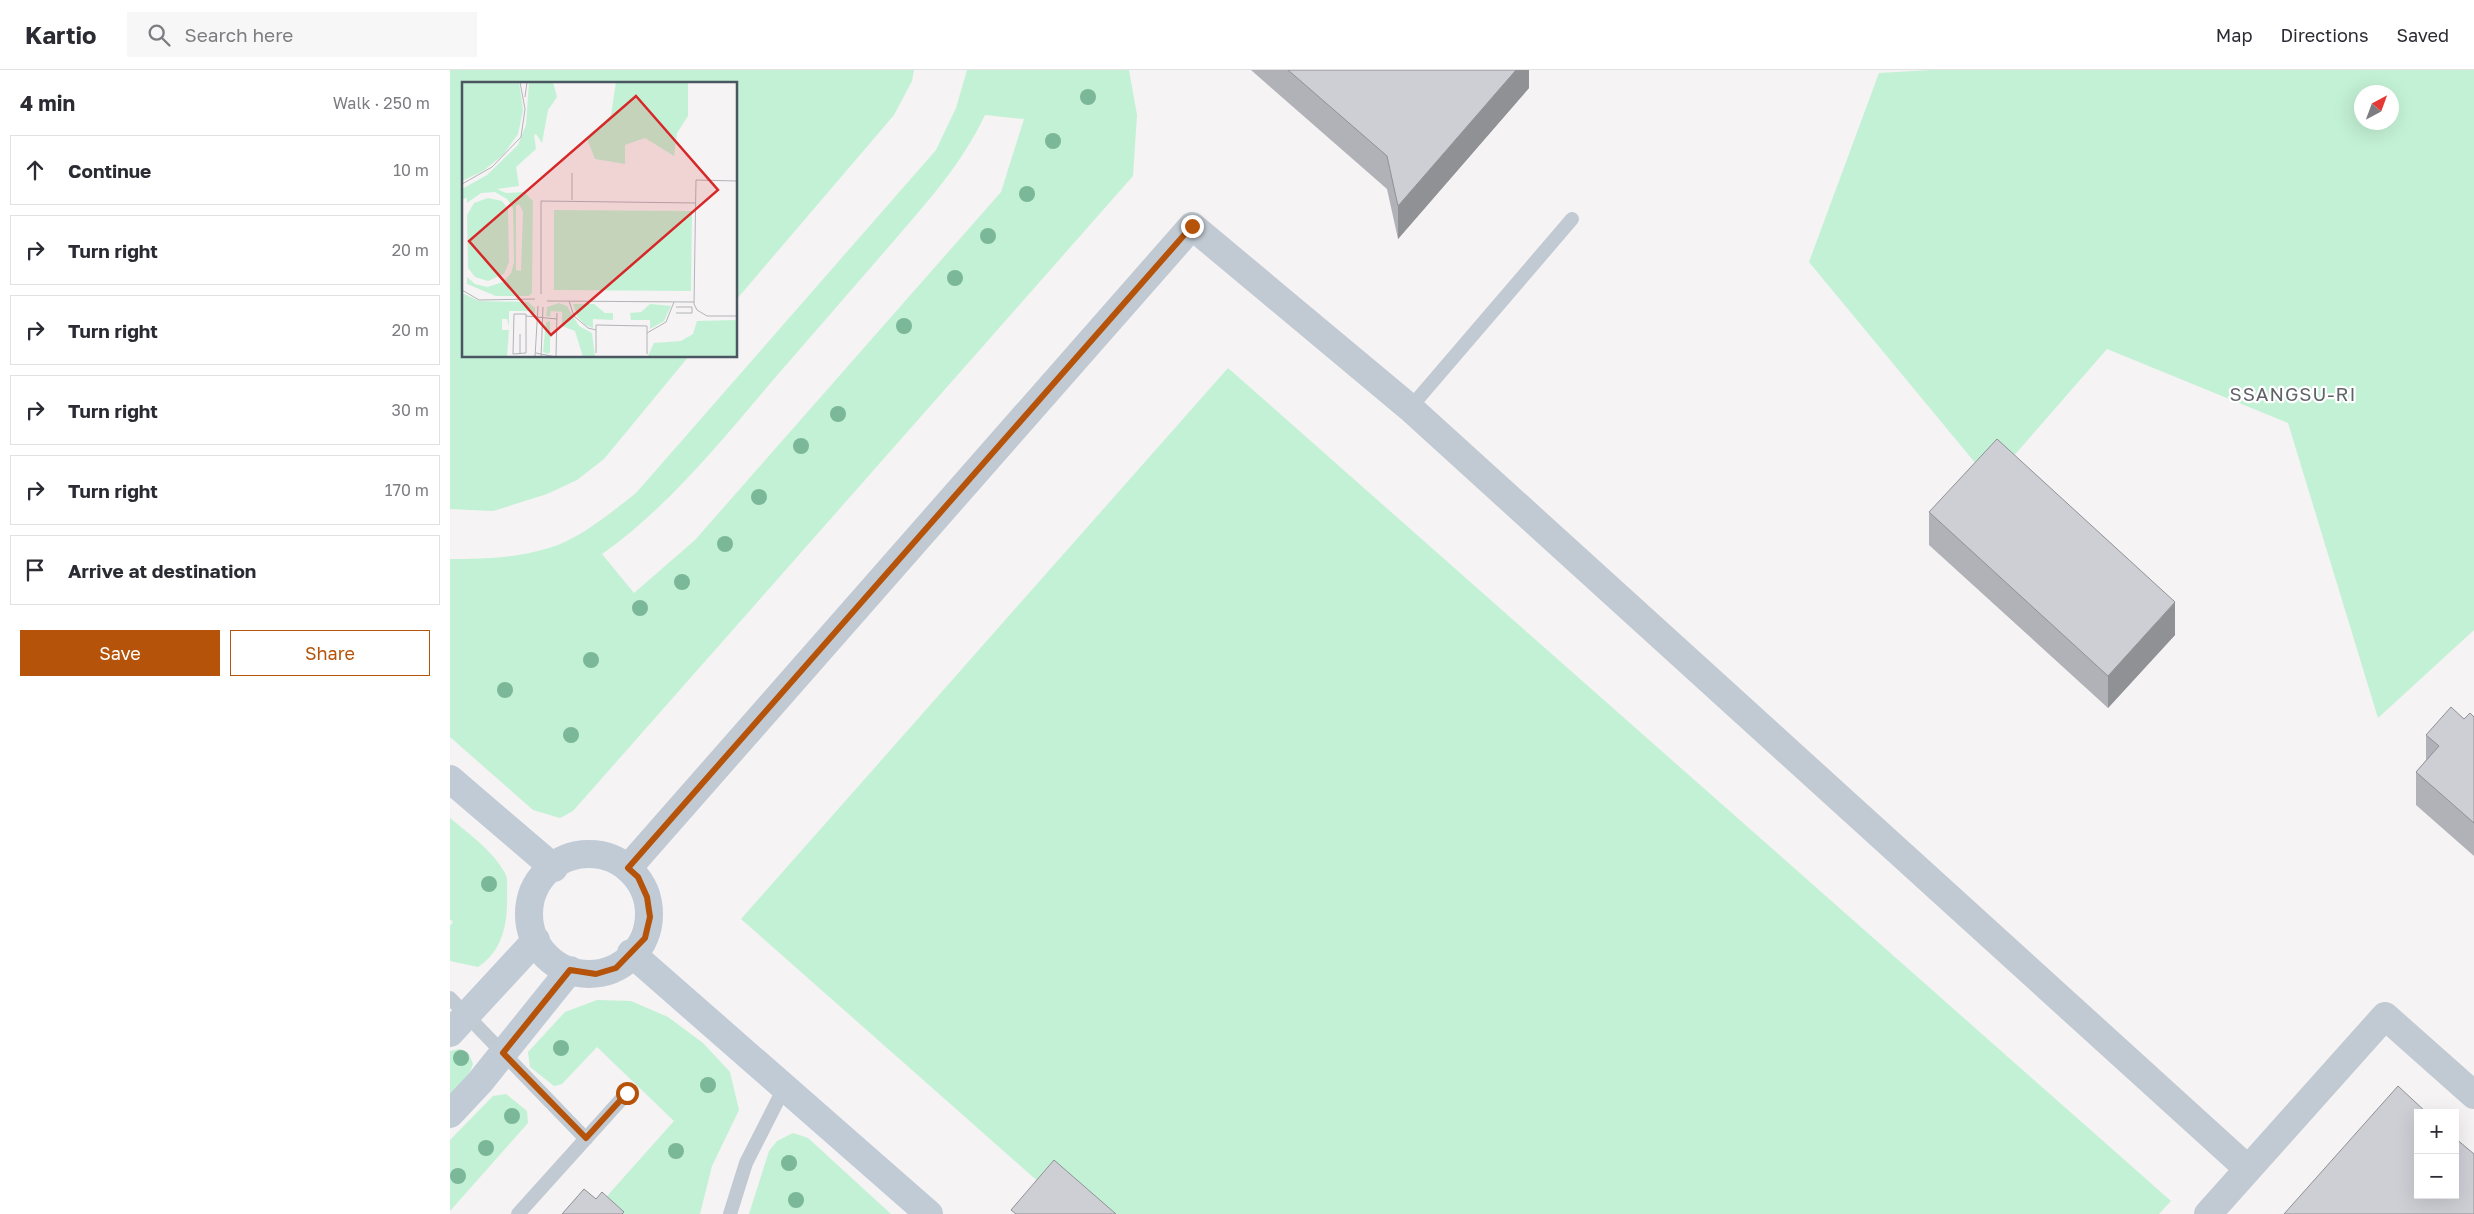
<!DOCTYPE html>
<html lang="en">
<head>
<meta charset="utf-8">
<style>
	:root { --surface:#fff; --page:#f7f7f7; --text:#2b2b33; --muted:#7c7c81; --line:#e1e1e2; --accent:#b45309 }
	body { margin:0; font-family:"Golos Text",sans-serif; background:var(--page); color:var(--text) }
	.controls { position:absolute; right:15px; bottom:15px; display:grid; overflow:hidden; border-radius:0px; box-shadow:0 5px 20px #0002 }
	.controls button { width:45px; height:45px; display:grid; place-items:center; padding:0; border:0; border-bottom:1px solid var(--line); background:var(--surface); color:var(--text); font:25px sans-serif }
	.compass { position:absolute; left:1904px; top:15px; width:45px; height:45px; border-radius:50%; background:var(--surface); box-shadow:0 5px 20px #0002; rotate:41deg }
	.stop { position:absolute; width:15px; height:15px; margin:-11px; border:4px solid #b45309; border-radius:50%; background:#fff }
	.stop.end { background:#b45309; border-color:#fff; box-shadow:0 1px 5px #0008 }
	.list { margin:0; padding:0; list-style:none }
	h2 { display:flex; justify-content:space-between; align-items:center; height:65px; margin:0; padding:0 20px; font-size:21px }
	h2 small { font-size:16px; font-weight:400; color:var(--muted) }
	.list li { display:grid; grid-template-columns:32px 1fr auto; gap:15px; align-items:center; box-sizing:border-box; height:70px; margin:0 10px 10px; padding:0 10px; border:1px solid var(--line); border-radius:0px }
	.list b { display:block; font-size:19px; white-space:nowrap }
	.list em { font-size:16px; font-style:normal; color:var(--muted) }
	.actions { display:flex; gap:10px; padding:15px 20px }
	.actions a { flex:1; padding:11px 0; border:1px solid var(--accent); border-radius:0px; text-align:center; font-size:18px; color:var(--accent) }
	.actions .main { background:var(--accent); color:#fff }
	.icon { flex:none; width:28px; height:28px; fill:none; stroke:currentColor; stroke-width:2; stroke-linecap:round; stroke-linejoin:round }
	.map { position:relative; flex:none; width:2024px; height:1144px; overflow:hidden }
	header { display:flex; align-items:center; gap:30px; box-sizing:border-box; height:70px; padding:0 25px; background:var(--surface); border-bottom:1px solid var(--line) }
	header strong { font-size:24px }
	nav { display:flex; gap:28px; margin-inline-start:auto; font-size:18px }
	.search { width:350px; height:45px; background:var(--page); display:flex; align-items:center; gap:12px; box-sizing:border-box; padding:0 18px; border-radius:0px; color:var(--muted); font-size:19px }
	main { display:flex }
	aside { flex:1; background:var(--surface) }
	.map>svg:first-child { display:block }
	.green { fill:#c3f1d5; fill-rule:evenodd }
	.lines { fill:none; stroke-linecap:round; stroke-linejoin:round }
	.lane { stroke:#c1cad2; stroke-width:14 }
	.street { stroke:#c1cad2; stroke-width:28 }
	.secondary { stroke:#c1cbd6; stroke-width:28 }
	.tree { fill:#7bb799 }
	.wall { fill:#b0b2b7 }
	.shaded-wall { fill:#909195 }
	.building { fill:#cdcfd5; stroke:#909195 }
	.route { stroke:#b45309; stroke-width:6 }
	.labels { text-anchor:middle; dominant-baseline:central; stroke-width:4.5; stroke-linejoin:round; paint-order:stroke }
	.quarter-label { font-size:19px; letter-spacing:1px; fill:#5f6368; stroke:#fff }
	.inset-road { fill:none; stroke:#b1b4b9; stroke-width:1 }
	.view { fill:#d62828; fill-opacity:0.15; stroke:#d62828; stroke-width:2.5 }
	.inset-edge { fill:none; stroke:#4a5661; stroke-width:2.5 }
</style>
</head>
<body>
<header>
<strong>Kartio</strong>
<div class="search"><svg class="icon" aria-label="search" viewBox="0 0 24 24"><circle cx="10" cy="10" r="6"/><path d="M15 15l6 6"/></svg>Search here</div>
<nav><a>Map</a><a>Directions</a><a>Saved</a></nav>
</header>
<main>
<aside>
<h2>4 min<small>Walk · 250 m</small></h2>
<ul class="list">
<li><svg class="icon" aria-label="ahead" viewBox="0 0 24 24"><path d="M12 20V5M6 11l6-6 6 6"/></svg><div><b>Continue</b></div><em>10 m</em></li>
<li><svg class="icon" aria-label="right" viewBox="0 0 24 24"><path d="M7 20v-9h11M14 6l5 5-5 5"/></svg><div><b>Turn right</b></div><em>20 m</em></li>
<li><svg class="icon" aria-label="right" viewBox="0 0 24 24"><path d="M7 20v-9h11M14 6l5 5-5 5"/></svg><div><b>Turn right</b></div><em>20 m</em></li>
<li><svg class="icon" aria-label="right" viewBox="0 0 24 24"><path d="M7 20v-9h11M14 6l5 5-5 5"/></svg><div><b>Turn right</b></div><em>30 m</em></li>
<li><svg class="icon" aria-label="right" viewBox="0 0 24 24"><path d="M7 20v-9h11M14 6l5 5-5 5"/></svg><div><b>Turn right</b></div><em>170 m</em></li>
<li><svg class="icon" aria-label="arrive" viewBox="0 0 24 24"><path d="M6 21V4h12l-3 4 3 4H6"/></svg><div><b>Arrive at destination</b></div></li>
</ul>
<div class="actions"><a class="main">Save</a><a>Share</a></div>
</aside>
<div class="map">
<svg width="2024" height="1144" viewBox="0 0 2024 1144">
	<rect width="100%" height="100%" fill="#f5f3f3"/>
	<path class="green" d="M0 0H464L462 11 444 45 286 230V14H14V286H239L154 389 127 410 97 424 43 441 0 439Z
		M517 0H679L687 45 683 106 123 741 110 748 83 740 0 667V489C33 489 67 488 99 478 128 470 162 442 186 423L486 80 506 38ZM535 45 574 49 551 122 245 470 184 523 152 484C225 433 284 354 343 287 376 249 409 211 442 173 478 131 511 95 535 45Z
		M1481 0H2024V560L1928 648 1838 353 1657 279 1541 412 1359 192 1429 3ZM1912 22H1942V52H1912Z
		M778 298 1721 1131 1709 1144H625L291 849Z
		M0 748C20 765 42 780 55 803 58 808 57 816 57 822 58 851 54 880 28 897L0 891V856L3 852 0 849Z
		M147 930 181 931 218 947 253 973 280 1002 289 1040 262 1096 250 1144H141L224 1051 147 977 112 1014 104 1016 80 997 78 982 115 942Z
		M10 979 19 984 23 994 20 1002 0 1025V981Z
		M56 1024 77 1041 78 1053 0 1141V1070L43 1026Z
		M343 1063 358 1068 441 1144H299L319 1081 327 1071Z"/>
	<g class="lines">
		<path class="lane" d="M960 338 1122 149
			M0 928 136 1069
			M68 1144 177 1023
			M280 1144 296 1093 335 1016"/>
		<path class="street" d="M178 798 742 156 960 338 1798 1099
			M1758 1144 1935 946 2024 1025"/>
		<path class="secondary" d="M0 709 104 798
			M79 844a60 60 0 1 1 120 0a60 60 0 1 1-120 0Z
			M181 883 479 1144
			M0 963 86 870
			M0 1044 30 1012 120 900"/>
	</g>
	<g class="tree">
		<circle cx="638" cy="27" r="8"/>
		<circle cx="603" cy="71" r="8"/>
		<circle cx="577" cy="124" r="8"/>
		<circle cx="538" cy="166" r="8"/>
		<circle cx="505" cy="208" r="8"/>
		<circle cx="454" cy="256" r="8"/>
		<circle cx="388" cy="344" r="8"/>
		<circle cx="351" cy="376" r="8"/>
		<circle cx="309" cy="427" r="8"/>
		<circle cx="275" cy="474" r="8"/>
		<circle cx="232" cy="512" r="8"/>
		<circle cx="190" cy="538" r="8"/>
		<circle cx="141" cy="590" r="8"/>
		<circle cx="55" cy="620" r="8"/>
		<circle cx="121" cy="665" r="8"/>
		<circle cx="39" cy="814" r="8"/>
		<circle cx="111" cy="978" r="8"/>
		<circle cx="11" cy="988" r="8"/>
		<circle cx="258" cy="1015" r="8"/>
		<circle cx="62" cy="1046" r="8"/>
		<circle cx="36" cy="1078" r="8"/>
		<circle cx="226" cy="1081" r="8"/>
		<circle cx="339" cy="1093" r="8"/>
		<circle cx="8" cy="1106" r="8"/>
		<circle cx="346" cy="1130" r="8"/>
	</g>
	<path class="wall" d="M801 0H1079V18L948 169 937 119Z
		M1479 442 1725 565 1658 638 1479 475Z
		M2024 647V786L1966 735V702L1976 690V665L2014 649Z"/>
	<path class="shaded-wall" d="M1066 0H1079V18L948 169V136Z
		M1725 532V565L1658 638V606Z"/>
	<path class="building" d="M838 0H1066L948 136 937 86Z
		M1547 369 1725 532 1658 606 1479 442Z
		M2001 637 2014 649 2020 643 2024 647V753L1966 702 1989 676 1976 665Z
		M1948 1016 1977 1043H1968V1125H2005V1068L2024 1084V1144H1834Z
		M604 1090 666 1144H566L561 1140Z
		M134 1119 146 1129 152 1122 174 1142 172 1144H112Z"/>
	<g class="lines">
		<path class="route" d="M177 1023 136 1068 53 983 120 900 146 904 166 898 195 868 200 847 197 827 188 807 178 798 742 156"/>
	</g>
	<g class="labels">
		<g class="quarter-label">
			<text x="1843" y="323">SSANGSU-RI</text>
		</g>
	</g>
	<g transform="translate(12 12)">
		<rect width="275" height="275" fill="#f5f3f3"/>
		<path d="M0 0H57L61 28 56 52 41 73 21 89 0 99ZM67 0H91L95 15 86 28 80 61 74 52 72 53 74 67 54 85 57 104 35 107 44 111 62 110 71 119 70 211 67 214H34L5 202V195L13 202 25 205 41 200 49 191 52 180 51 126 45 117 33 110 19 111 5 121V116L0 117V107L25 93 56 63 64 43ZM57 122 61 130 59 189 54 188V124ZM154 0H226V34L215 51 212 74 183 56 163 63V82L133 77 125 57 149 33ZM26 116 40 119 46 127 47 180 42 192 26 199 13 195 6 186 5 133 12 121ZM92 128 230 129 229 209 92 208ZM0 211 17 219 66 220 73 226V231L69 233 68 229H47V244L45 237H40V248H47L45 275H0ZM97 221 105 224 117 244 130 251 133 275H121L113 249 100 244V230L89 229 88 235 84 234 85 225ZM111 222H132L143 231H151V238L131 237V246L123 243 115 234ZM188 222 209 224 202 239 188 247V238H169L168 231 179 230ZM275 238V275H181L186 274 192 261 219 259 231 252 235 239ZM88 239V270L86 272 81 270 84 240Z" fill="#c3f1d5" fill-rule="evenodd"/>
		<path class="inset-road" d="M63 15 65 0M110 91V118M275 99 234 98 232 222 235 228 245 234H275M0 102 30 85 59 55 63 27 58 0M0 208 17 218 73 217M79 212V119L234 121M85 219 232 220M107 219 112 234 126 246 134 248V243L185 244V272M214 225H230V231H214M64 234V232H52L51 272 64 271V234L95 237M185 251 204 240 212 220M58 252V271M74 271 94 275 95 231M134 271V248M73 275 76 224M79 275 81 225"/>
		<path class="view" d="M174 14 256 108 89 253 7 159Z"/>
		<rect width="275" height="275" class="inset-edge"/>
	</g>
</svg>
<div class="controls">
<button>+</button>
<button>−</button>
</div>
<svg class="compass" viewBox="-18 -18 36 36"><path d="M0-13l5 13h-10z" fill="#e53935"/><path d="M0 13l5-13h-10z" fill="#7c7c81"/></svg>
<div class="stop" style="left:177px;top:1023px"></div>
<div class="stop end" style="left:742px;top:156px"></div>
</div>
</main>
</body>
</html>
